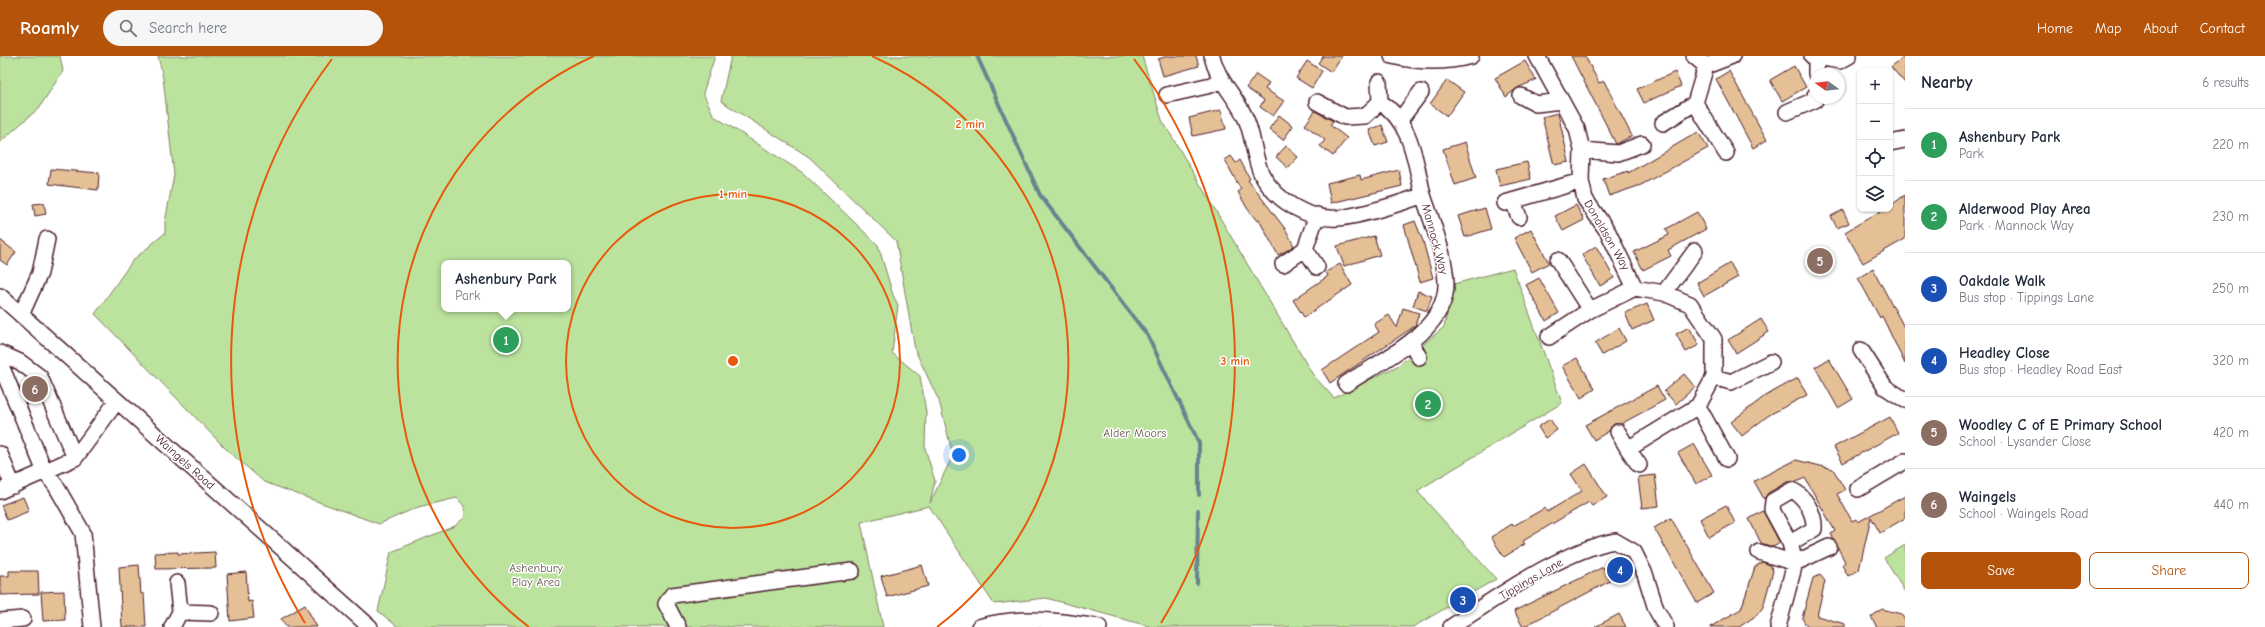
<!DOCTYPE html>
<html lang="en">
<head>
<meta charset="utf-8">
<style>
	:root { --surface:#fff; --page:#f6f6f7; --text:#1f2937; --muted:#747a83; --line:#e0e1e3; --accent:#b45309 }
	body { margin:0; font-family:"Comic Neue",sans-serif; background:var(--page); color:var(--text) }
	.controls { position:absolute; right:12px; top:12px; display:grid; overflow:hidden; border-radius:8px; box-shadow:0 1px 3px #0004 }
	.controls button { width:36px; height:36px; display:grid; place-items:center; padding:0; border:0; border-bottom:1px solid var(--line); background:var(--surface); color:var(--text); font:20px sans-serif }
	.compass { position:absolute; left:1809px; top:12px; width:36px; height:36px; border-radius:50%; background:var(--surface); box-shadow:0 1px 3px #0004; rotate:285deg }
	.you { position:absolute; left:959px; top:399px; width:14px; height:14px; margin:-10px; border:3px solid #fff; border-radius:50%; background:#1a73e8; box-shadow:0 0 0 6px #1a73e833 }
	.badge { display:grid; place-items:center; width:26px; height:26px; border-radius:50%; background:var(--accent); color:#fff; font-size:13px; font-weight:700 }
	.pin { position:absolute; translate:-50% -50%; border:2px solid #fff; box-shadow:0 1px 4px #0006 }
	.popup { position:absolute; left:441px; top:204px; width:130px; height:52px; box-sizing:border-box; display:grid; place-content:center; border-radius:8px; background:var(--surface); filter:drop-shadow(0 1px 3px #0005); font-size:13px; white-space:nowrap; color:var(--muted) }
	.popup b { font-size:15px; color:var(--text) }
	.popup::after { content:''; position:absolute; left:50%; top:100%; margin-left:-8px; border:8px solid transparent; border-top-color:var(--surface) }
	.list { margin:0; padding:0; list-style:none }
	h2 { display:flex; justify-content:space-between; align-items:center; height:52px; margin:0; padding:0 16px; font-size:17px }
	h2 small { font-size:13px; font-weight:400; color:var(--muted) }
	.list li { display:grid; grid-template-columns:26px 1fr auto; gap:12px; align-items:center; box-sizing:border-box; height:72px; padding:0 16px; border-top:1px solid var(--line) }
	.list b { display:block; font-size:15px; white-space:nowrap }
	.list p { margin:0; font-size:13px; white-space:nowrap; color:var(--muted) }
	.list em { font-size:13px; font-style:normal; color:var(--muted) }
	.actions { display:flex; gap:8px; padding:12px 16px }
	.actions a { flex:1; padding:9px 0; border:1px solid var(--accent); border-radius:8px; text-align:center; font-size:14px; color:var(--accent) }
	.actions .main { background:var(--accent); color:#fff }
	.icon { flex:none; width:22px; height:22px; fill:none; stroke:currentColor; stroke-width:2; stroke-linecap:round; stroke-linejoin:round }
	.map { position:relative; flex:none; width:1905px; height:571px; overflow:hidden }
	header { display:flex; align-items:center; gap:24px; box-sizing:border-box; height:56px; padding:0 20px; background:var(--accent); color:#fff }
	header strong { font-size:19px }
	nav { display:flex; gap:22px; margin-inline-start:auto; font-size:14px }
	.search { width:280px; height:36px; background:var(--page); display:flex; align-items:center; gap:10px; box-sizing:border-box; padding:0 14px; border-radius:22px; color:var(--muted); font-size:15px }
	main { display:flex }
	aside { flex:1; background:var(--surface) }
	.map>svg:first-child { display:block }
	.green { fill:#bce39e; stroke:#838164; fill-rule:evenodd }
	.lines { fill:none; stroke-linecap:round; stroke-linejoin:round }
	.stream { stroke:#66858f; stroke-width:4 }
	.building { fill:#e5bf96; stroke:#4a1f2b }
	.minor-casing { stroke:#4a1f2b; stroke-width:18 }
	.minor { stroke:#fff; stroke-width:15 }
	.ring { fill:none; stroke:#e8590c; stroke-width:2 }
	.labels { text-anchor:middle; dominant-baseline:central; stroke-width:3; stroke-linejoin:round; paint-order:stroke }
	.street-label { font-size:12px; fill:#4a1f2b; stroke:#fff }
	.park-label { font-size:12px; fill:#6c5a4e; stroke:#fff }
	.centre { fill:#e8590c; stroke:#fff; stroke-width:2 }
	.ring-label { font-size:12px; text-anchor:middle; font-weight:bold; fill:#e8590c; stroke:#fff; stroke-width:3; stroke-linejoin:round; paint-order:stroke }
</style>
</head>
<body>
<header>
<strong>Roamly</strong>
<div class="search"><svg class="icon" aria-label="search" viewBox="0 0 24 24"><circle cx="10" cy="10" r="6"/><path d="M15 15l6 6"/></svg>Search here</div>
<nav><a>Home</a><a>Map</a><a>About</a><a>Contact</a></nav>
</header>
<main>
<div class="map">
<svg width="1905" height="571" viewBox="0 0 1905 571">
	<rect width="100%" height="100%" fill="#fff"/>
	<filter id="ink" filterUnits="userSpaceOnUse"><feTurbulence type="fractalNoise" baseFrequency=".025" numOctaves="2"/><feDisplacementMap in="SourceGraphic" scale="8" xChannelSelector="R" yChannelSelector="G"/><feConvolveMatrix kernelMatrix="1 2 1 2 8 2 1 2 1" color-interpolation-filters="sRGB"/></filter>
	<g filter="url(#ink)">
		<path class="green" d="M0 0H60L63 15 39 52 0 86Z
			M158 0H715L703 37 714 60 803 117 878 189 893 239 898 249 892 297 920 320 926 356 925 392 935 425 930 447 953 399 939 345 915 294 896 185 809 101 721 45 731 0H1142L1162 64 1313 319 1334 342 1399 309 1444 271 1454 228 1513 212 1562 347 1417 435 1496 523 1413 571H1152L1046 542 994 548 929 450 861 466 883 571H398L378 555 391 496 455 470 465 461 464 450 457 442 418 451 379 468 264 426 226 393 95 258 133 204 165 177V166L174 119 163 22ZM444 207H568V253H444Z
			M1905 489V536L1884 502Z"/>
		<g class="lines">
			<path class="stream" d="M977 0 1040 139 1148 280 1199 387V439
				M1197 527 1198 454"/>
		</g>
		<path class="building" d="M1168 0H1196L1199 10 1163 20 1158 3Z
			M1323 0H1342L1331 16 1318 7Z
			M1571 0H1585L1599 27 1604 25 1632 80 1616 88Z
			M1904 0H1905V27L1891 11Z
			M1307 5 1322 15 1312 32 1296 22Z
			M1525 5 1536 24 1517 32 1506 41 1495 22Z
			M1794 10 1806 31 1782 45 1770 24Z
			M1729 15 1767 84 1753 92 1716 23Z
			M1675 16 1681 30 1644 47 1637 33Z
			M1256 18 1269 27 1265 33 1284 45 1273 60 1260 51 1264 44 1246 32Z
			M1447 24 1464 36 1447 60 1430 48Z
			M1221 54 1226 73 1193 80 1189 62Z
			M1315 55 1333 65 1330 69 1347 82 1333 100 1320 90 1325 84 1305 69Z
			M1558 57 1569 106 1554 109 1542 61Z
			M1279 59 1293 70 1283 84 1269 73Z
			M1382 69 1388 86 1375 90 1369 74Z
			M1698 76 1708 92 1641 129 1609 140 1603 123 1628 115V117Z
			M1465 86 1476 122 1455 129 1443 93Z
			M1286 90 1298 101 1288 112 1276 101Z
			M1231 100 1236 107 1240 104 1250 123 1248 124 1286 174 1294 190 1288 194 1278 199 1259 164 1257 165 1247 152 1238 136 1241 134 1225 104Z
			M1527 106 1531 123 1500 130 1496 113Z
			M51 113 99 117 98 134 49 128Z
			M1399 114 1402 130 1331 147 1327 127 1360 119 1361 124Z
			M1905 139V183L1863 207 1845 176 1884 153H1890V150Z
			M44 147 46 158 35 160 33 148Z
			M1576 149 1584 164 1563 175 1555 160Z
			M1485 152 1491 173 1465 181 1458 160Z
			M1843 154 1849 167 1837 172 1831 160Z
			M1697 156 1706 173 1668 194 1671 200 1643 214 1634 196 1669 179 1666 173Z
			M1415 165 1423 185 1433 222 1420 226 1404 169Z
			M1531 173 1549 207 1532 216 1514 182Z
			M1374 180 1380 199 1344 210 1337 190Z
			M0 184 16 196 7 209 0 204Z
			M1596 190 1614 222 1600 230 1582 199Z
			M1730 207 1738 221 1704 240 1697 227Z
			M1340 208 1352 229 1304 261 1293 244 1328 220 1326 216Z
			M1873 213 1905 273V308L1882 260 1880 262 1858 222Z
			M1539 222 1559 257 1546 265 1526 229Z
			M1418 235 1432 240 1427 255 1413 250Z
			M1647 248 1654 264 1632 274 1625 257Z
			M1403 252 1419 257 1415 270 1330 327 1322 314 1379 276 1374 268 1389 259 1397 272Z
			M1761 263 1769 276 1736 297 1728 284Z
			M1689 271 1699 289 1686 296 1676 278Z
			M1619 272 1626 285 1602 299 1595 287Z
			M1577 302 1595 333 1581 342 1562 310Z
			M1829 303 1853 343 1838 352 1815 311Z
			M1684 318 1695 331 1676 348 1664 335Z
			M1798 322 1807 339 1769 359 1742 380 1731 366 1765 340Z
			M1657 330 1665 344 1621 368H1614L1609 375 1594 384 1585 369Z
			M1890 361 1898 377 1843 407 1834 391Z
			M1550 363 1557 374 1545 382 1538 371Z
			M1694 388 1712 419 1696 428 1678 397Z
			M1796 404 1833 413 1845 434 1837 438 1852 465 1856 463 1858 466 1905 440V462L1880 477 1871 461 1859 514 1848 520 1842 509 1845 506 1831 478 1835 475 1805 422 1796 426H1787L1768 437 1764 443 1754 425Z
			M1586 408 1607 441 1592 450 1589 446 1523 485 1525 488 1504 501 1491 481 1512 468 1513 470 1545 452 1547 456 1582 435 1571 418Z
			M1655 419 1659 450 1642 452 1638 421Z
			M23 441 29 455 7 464 1 449Z
			M1726 449 1735 467 1709 481 1700 463Z
			M1763 455 1780 487 1773 491 1761 487 1749 463Z
			M1671 462 1714 537 1697 547 1654 472Z
			M178 496V498L215 496 216 512 156 513 155 497Z
			M1762 506 1770 509 1773 515 1763 551 1757 559 1739 571H1710L1741 553 1755 511Z
			M139 509 141 538H144L146 571H122L119 511Z
			M922 509 928 530 887 541 881 520Z
			M1603 511 1610 525 1523 571 1514 555Z
			M9 515H38L39 538 0 539V520H9Z
			M246 516 248 546 252 545 254 562 230 565 227 518Z
			M1820 519 1825 525 1817 560 1845 568V571H1807L1802 562 1813 522Z
			M64 535 65 564 43 565 41 536Z
			M305 549 317 571H286L281 563Z
			M1882 553 1901 558 1905 564V571H1877L1871 561Z
			M1619 558 1626 571H1595Z"/>
		<g class="lines">
			<g class="minor-casing">
				<path id="minor" d="M1212 0C1217 24 1235 39 1245 61 1254 79 1253 101 1262 119 1276 145 1308 164 1338 162 1360 160 1402 147 1423 139 1432 166 1445 198 1446 227 1447 276 1381 304 1346 328
					M1392 0C1417 6 1446 7 1471 0
					M1537 0 1577 73 1582 94 1581 125 1585 143 1608 176 1635 232 1664 237 1690 248 1714 283V321L1698 350 1628 393 1618 376
					M1694 0 1706 10
					M1812 0 1840 5 1849 0
					M1816 18V2
					M1379 26 1380 46
					M1167 39 1211 29 1220 24
					M1521 40 1536 48 1561 45
					M1317 46 1345 61 1365 60 1380 46C1412 66 1415 105 1423 139
					M1787 56 1815 44V39
					M1400 64 1421 36
					M1663 67 1695 47
					M1890 87 1905 84
					M1582 94 1618 97 1642 88
					M1726 97 1695 47 1706 10 1732 0
					M1513 145 1519 161
					M1505 147 1581 125
					M1305 193 1317 211
					M1558 204 1590 254
					M1283 208 1305 193 1317 159
					M1664 237 1695 195
					M0 240 370 571
					M21 259 40 217 47 183
					M1549 281 1590 254 1635 232
					M1411 286 1419 301
					M1861 294 1885 331 1905 344
					M0 297 20 306 40 321 75 402
					M0 307 45 416 56 430 83 477 92 571
					M1714 321 1731 326 1771 306
					M1698 350 1727 403
					M1628 393 1639 409
					M0 398 13 430
					M1858 433 1905 405
					M0 435 75 402 117 345
					M1790 487 1814 473C1815 459 1806 441 1792 434L1773 445 1772 454 1790 487 1795 507 1829 491
					M1759 496 1795 507 1778 571
					M180 556 211 557
					M0 565 23 563
					M172 571 180 556 177 527
					M678 571 666 548 672 539 852 515
					M979 571C1018 559 1060 565 1099 571
					M1451 571C1498 541 1561 495 1615 485L1634 496 1645 518 1656 553 1666 571"/>
			</g>
			<use href="#minor" class="minor"/>
		</g>
	</g>
	<g class="ring">
		<circle cx="733" cy="305" r="167"/>
		<path d="M529 571A335 335 0 0 1 594 0M872 0A335 335 0 0 1 937 571"/>
		<path d="M305 567A502 502 0 0 1 332 3M1134 3A502 502 0 0 1 1161 567"/>
	</g>
	<g class="labels">
		<g class="street-label">
			<text transform="translate(1607 179) rotate(60)">Donaldson Way</text>
			<text transform="translate(1435 183) rotate(75)">Mannock Way</text>
			<text transform="translate(185 406) rotate(42)">Waingels Road</text>
			<text transform="translate(1531 523) rotate(-30)">Tippings Lane</text>
		</g>
		<g class="park-label">
			<text x="1135" y="377">Alder Moors</text>
			<text x="536" y="512">Ashenbury<tspan x="536" dy="14">Play Area</tspan></text>
		</g>
	</g>
	<circle cx="733" cy="305" r="6" class="centre"/>
	<g class="ring-label">
		<text x="970" y="72">2 min</text>
		<text x="733" y="142">1 min</text>
		<text x="1235" y="309">3 min</text>
	</g>
</svg>
<div class="controls">
<button>+</button>
<button>−</button>
<button><svg class="icon" aria-label="locate" viewBox="0 0 24 24"><circle cx="12" cy="12" r="6"/><path d="M12 2v4M12 18v4M2 12h4M18 12h4"/></svg></button>
<button><svg class="icon" aria-label="layers" viewBox="0 0 24 24"><path d="M12 4l9 5-9 5-9-5zM3 14l9 5 9-5"/></svg></button>
</div>
<svg class="compass" viewBox="-18 -18 36 36"><path d="M0-13l5 13h-10z" fill="#e53935"/><path d="M0 13l5-13h-10z" fill="#747a83"/></svg>
<div class="you"></div>
<div class="pin badge" style="left:506px;top:284px;background:#2e9e5b">1</div>
<div class="popup"><b>Ashenbury Park</b>Park</div>
<div class="pin badge" style="left:1428px;top:348px;background:#2e9e5b">2</div>
<div class="pin badge" style="left:1463px;top:544px;background:#1a4fb4">3</div>
<div class="pin badge" style="left:1620px;top:514px;background:#1a4fb4">4</div>
<div class="pin badge" style="left:1820px;top:205px;background:#8d6e63">5</div>
<div class="pin badge" style="left:35px;top:333px;background:#8d6e63">6</div>
</div>
<aside>
<h2>Nearby<small>6 results</small></h2>
<ul class="list">
<li><span class="badge" style="background:#2e9e5b">1</span><div><b>Ashenbury Park</b><p>Park</p></div><em>220 m</em></li>
<li><span class="badge" style="background:#2e9e5b">2</span><div><b>Alderwood Play Area</b><p>Park · Mannock Way</p></div><em>230 m</em></li>
<li><span class="badge" style="background:#1a4fb4">3</span><div><b>Oakdale Walk</b><p>Bus stop · Tippings Lane</p></div><em>250 m</em></li>
<li><span class="badge" style="background:#1a4fb4">4</span><div><b>Headley Close</b><p>Bus stop · Headley Road East</p></div><em>320 m</em></li>
<li><span class="badge" style="background:#8d6e63">5</span><div><b>Woodley C of E Primary School</b><p>School · Lysander Close</p></div><em>420 m</em></li>
<li><span class="badge" style="background:#8d6e63">6</span><div><b>Waingels</b><p>School · Waingels Road</p></div><em>440 m</em></li>
</ul>
<div class="actions"><a class="main">Save</a><a>Share</a></div>
</aside>
</main>
</body>
</html>
